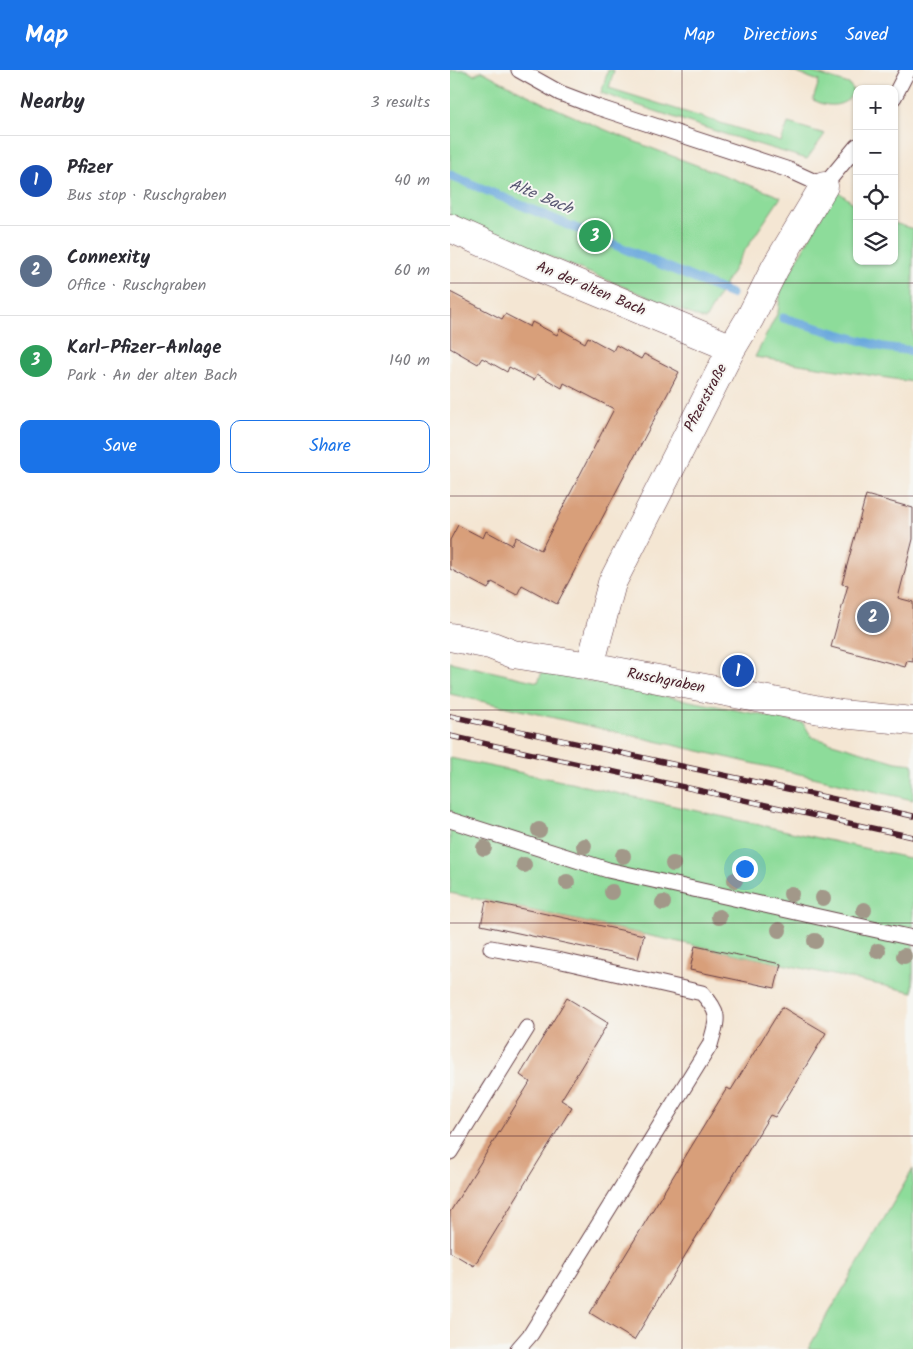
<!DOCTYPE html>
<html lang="en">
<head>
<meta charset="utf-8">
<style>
	:root { --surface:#fff; --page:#f2f2f3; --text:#2b2b33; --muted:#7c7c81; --line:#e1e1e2; --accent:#1a73e8 }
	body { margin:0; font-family:Kalam,sans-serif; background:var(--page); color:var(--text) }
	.controls { position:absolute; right:15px; top:15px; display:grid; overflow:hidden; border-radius:10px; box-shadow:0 1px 4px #0004 }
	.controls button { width:45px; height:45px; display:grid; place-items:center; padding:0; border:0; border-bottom:1px solid var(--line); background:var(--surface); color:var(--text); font:25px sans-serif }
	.you { position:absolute; left:294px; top:798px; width:18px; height:18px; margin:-12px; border:4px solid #fff; border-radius:50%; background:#1a73e8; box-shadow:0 0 0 8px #1a73e833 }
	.badge { display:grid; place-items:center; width:32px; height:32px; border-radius:50%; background:var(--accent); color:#fff; font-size:16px; font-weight:700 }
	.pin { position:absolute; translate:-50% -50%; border:2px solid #fff; box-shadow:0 1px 5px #0006 }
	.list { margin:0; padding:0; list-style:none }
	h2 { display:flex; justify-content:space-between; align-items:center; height:65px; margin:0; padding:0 20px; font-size:21px }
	h2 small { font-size:16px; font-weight:400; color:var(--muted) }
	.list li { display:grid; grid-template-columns:32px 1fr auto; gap:15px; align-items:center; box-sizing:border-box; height:90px; padding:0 20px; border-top:1px solid var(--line) }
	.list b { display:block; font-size:19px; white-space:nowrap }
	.list p { margin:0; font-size:16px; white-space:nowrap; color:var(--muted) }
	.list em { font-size:16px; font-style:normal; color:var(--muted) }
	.actions { display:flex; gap:10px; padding:15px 20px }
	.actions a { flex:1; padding:11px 0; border:1px solid var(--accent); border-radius:10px; text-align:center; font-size:18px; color:var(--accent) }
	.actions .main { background:var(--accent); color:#fff }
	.icon { flex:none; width:28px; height:28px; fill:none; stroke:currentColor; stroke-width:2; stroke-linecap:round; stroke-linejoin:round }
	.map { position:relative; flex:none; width:463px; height:1279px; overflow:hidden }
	header { display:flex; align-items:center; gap:30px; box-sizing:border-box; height:70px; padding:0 25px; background:var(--accent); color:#fff }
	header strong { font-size:24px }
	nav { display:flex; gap:28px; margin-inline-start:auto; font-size:18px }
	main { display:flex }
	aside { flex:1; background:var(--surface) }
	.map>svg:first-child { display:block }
	.green { fill:#8ddc9a; stroke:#6c7e62 }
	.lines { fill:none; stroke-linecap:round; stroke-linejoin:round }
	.stream { stroke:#6ba9dd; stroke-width:9 }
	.building { fill:#d89f7a }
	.service-casing { stroke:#643d44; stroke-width:17 }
	.minor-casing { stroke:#643d44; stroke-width:29 }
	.service { stroke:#fff; stroke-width:15 }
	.minor { stroke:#fff; stroke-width:28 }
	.rail-casing { stroke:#4a1f2b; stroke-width:5.5 }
	.rail { stroke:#f6f6f2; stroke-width:4; stroke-dasharray:11; stroke-linecap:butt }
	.tree { fill:#a29889 }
	.grid { fill:none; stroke:#4a1f2b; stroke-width:1; stroke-opacity:0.55 }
	.labels { text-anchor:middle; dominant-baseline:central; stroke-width:4; stroke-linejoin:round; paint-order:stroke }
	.street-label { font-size:15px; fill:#4a1f2b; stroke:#f6f6f2 }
	.water-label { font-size:16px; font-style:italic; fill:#575672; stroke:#f6f6f2 }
</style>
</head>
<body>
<header>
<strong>Map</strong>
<nav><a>Map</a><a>Directions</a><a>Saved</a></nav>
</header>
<main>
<aside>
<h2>Nearby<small>3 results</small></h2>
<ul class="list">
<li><span class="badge" style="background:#1a4fb4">1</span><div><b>Pfizer</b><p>Bus stop · Ruschgraben</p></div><em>40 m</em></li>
<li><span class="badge" style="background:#5c6f8a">2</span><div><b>Connexity</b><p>Office · Ruschgraben</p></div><em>60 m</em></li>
<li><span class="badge" style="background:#2e9e5b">3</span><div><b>Karl-Pfizer-Anlage</b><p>Park · An der alten Bach</p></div><em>140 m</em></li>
</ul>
<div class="actions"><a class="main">Save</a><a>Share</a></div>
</aside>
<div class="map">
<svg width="463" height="1279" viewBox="0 0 463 1279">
	<rect width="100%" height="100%" fill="#f6f6f2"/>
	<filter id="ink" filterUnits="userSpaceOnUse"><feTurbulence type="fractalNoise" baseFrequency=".02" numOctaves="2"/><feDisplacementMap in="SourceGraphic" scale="10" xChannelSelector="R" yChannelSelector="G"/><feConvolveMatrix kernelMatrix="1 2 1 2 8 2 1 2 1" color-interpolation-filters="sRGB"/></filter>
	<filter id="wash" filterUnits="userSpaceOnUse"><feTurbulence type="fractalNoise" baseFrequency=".0096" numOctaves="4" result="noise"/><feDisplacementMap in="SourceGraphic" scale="20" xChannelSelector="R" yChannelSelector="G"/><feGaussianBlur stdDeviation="1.12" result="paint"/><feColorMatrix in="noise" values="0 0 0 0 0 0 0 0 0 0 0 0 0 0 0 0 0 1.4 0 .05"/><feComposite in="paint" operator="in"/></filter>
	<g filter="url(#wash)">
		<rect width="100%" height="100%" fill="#f4e6d3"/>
		<path class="green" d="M0 0H16L24 5 32 1C126 54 230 88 331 127L291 186 255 250 0 146Z
			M158 0H164L159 18 331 72 338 53 375 64 357 89 271 63 151 23Z
			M338 0H355L399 14 403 19C402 31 390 36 379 35 374 35 368 32 363 30L369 11Z
			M386 120 407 136V191H444V153L463 159V312L305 287 328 242 331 219Z
			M0 592 88 612 92 602 353 653 362 667 446 692 463 694V730L0 624Z
			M0 688 121 713 463 789V922L0 823Z
			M463 1099V1279H358Z"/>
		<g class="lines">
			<path class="stream" d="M0 105 281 224
				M333 248 433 277 463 281"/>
		</g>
		<g id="blocks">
			<path class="building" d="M0 222 52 249 55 244 80 257 82 252 107 265 110 259 135 273 138 267 163 281 166 275 191 289 194 284 229 302 107 534 72 515 67 525 42 512 38 519 0 499V470L8 455 33 468 36 461 62 475 66 467 91 480 164 339 114 313 112 318 87 304 84 310 59 297 57 302 32 288 28 294 0 278Z
				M416 425 463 438V469L448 528 463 532V592L457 591 455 597 381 577 398 515 392 514Z
				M36 831 194 865 188 889 31 855Z
				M245 876 331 894 325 918 240 900Z
				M117 928 158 953 111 1030 122 1037 24 1196 0 1182V1142L80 1012 70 1005Z
				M332 937 376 963 325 1047 320 1045 184 1270 140 1243 277 1018 281 1020Z"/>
		</g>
	</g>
	<g filter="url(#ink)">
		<use href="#blocks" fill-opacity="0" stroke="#643d44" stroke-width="1"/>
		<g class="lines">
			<g class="service-casing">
				<path id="service" d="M69 0 110 23 147 37 339 100 374 116 407 76
					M444 27 458 0
					M0 750 158 800 463 868
					M41 878 112 891 252 923C272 945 267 949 260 975L81 1264 68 1279
					M0 1082 77 958"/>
			</g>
			<g class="minor-casing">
				<path id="minor" d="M0 158 83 195 282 278
					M0 567 40 575 63 584 140 596 391 644 463 651
					M140 596 162 513 282 278 300 248 325 198 374 116"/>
			</g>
			<use href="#service" class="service"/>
			<use href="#minor" class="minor"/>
			<g class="rail-casing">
				<path id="rail" d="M0 646 463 746
					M0 666 463 767"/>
			</g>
			<use href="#rail" class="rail"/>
		</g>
		<g class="tree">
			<circle cx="89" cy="760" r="8"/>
			<circle cx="134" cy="776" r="8"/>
			<circle cx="34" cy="778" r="8"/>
			<circle cx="173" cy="786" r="8"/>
			<circle cx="223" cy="794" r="8"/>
			<circle cx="74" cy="795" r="8"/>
			<circle cx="285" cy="810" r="8"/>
			<circle cx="117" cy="812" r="8"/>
			<circle cx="162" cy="822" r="8"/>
			<circle cx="341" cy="824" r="8"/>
			<circle cx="373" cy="828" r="8"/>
			<circle cx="213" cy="833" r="8"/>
			<circle cx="414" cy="840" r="8"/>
			<circle cx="269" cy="847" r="8"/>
			<circle cx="329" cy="860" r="8"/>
			<circle cx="365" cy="871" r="8"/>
			<circle cx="428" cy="881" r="8"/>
			<circle cx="454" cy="886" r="8"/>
		</g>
	</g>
	<path class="grid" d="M232 0V1279M0 213H463M0 426H463M0 640H463M0 853H463M0 1066H463"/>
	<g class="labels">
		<g class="street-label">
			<text transform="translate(141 219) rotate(23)">An der alten Bach</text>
			<text transform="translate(256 328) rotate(-62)">Pfizerstraße</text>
			<text transform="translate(216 611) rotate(11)">Ruschgraben</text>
		</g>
		<g class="water-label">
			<text transform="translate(91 127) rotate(23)">Alte Bach</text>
		</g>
	</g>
</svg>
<div class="controls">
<button>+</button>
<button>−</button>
<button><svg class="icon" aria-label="locate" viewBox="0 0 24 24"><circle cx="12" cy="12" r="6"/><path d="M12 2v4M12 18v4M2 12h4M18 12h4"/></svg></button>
<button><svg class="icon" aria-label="layers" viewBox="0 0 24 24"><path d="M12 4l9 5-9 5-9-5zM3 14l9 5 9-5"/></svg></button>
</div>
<div class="you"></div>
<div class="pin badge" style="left:288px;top:601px;background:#1a4fb4">1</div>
<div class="pin badge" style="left:423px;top:547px;background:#5c6f8a">2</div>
<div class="pin badge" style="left:145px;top:166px;background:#2e9e5b">3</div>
</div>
</main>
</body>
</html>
